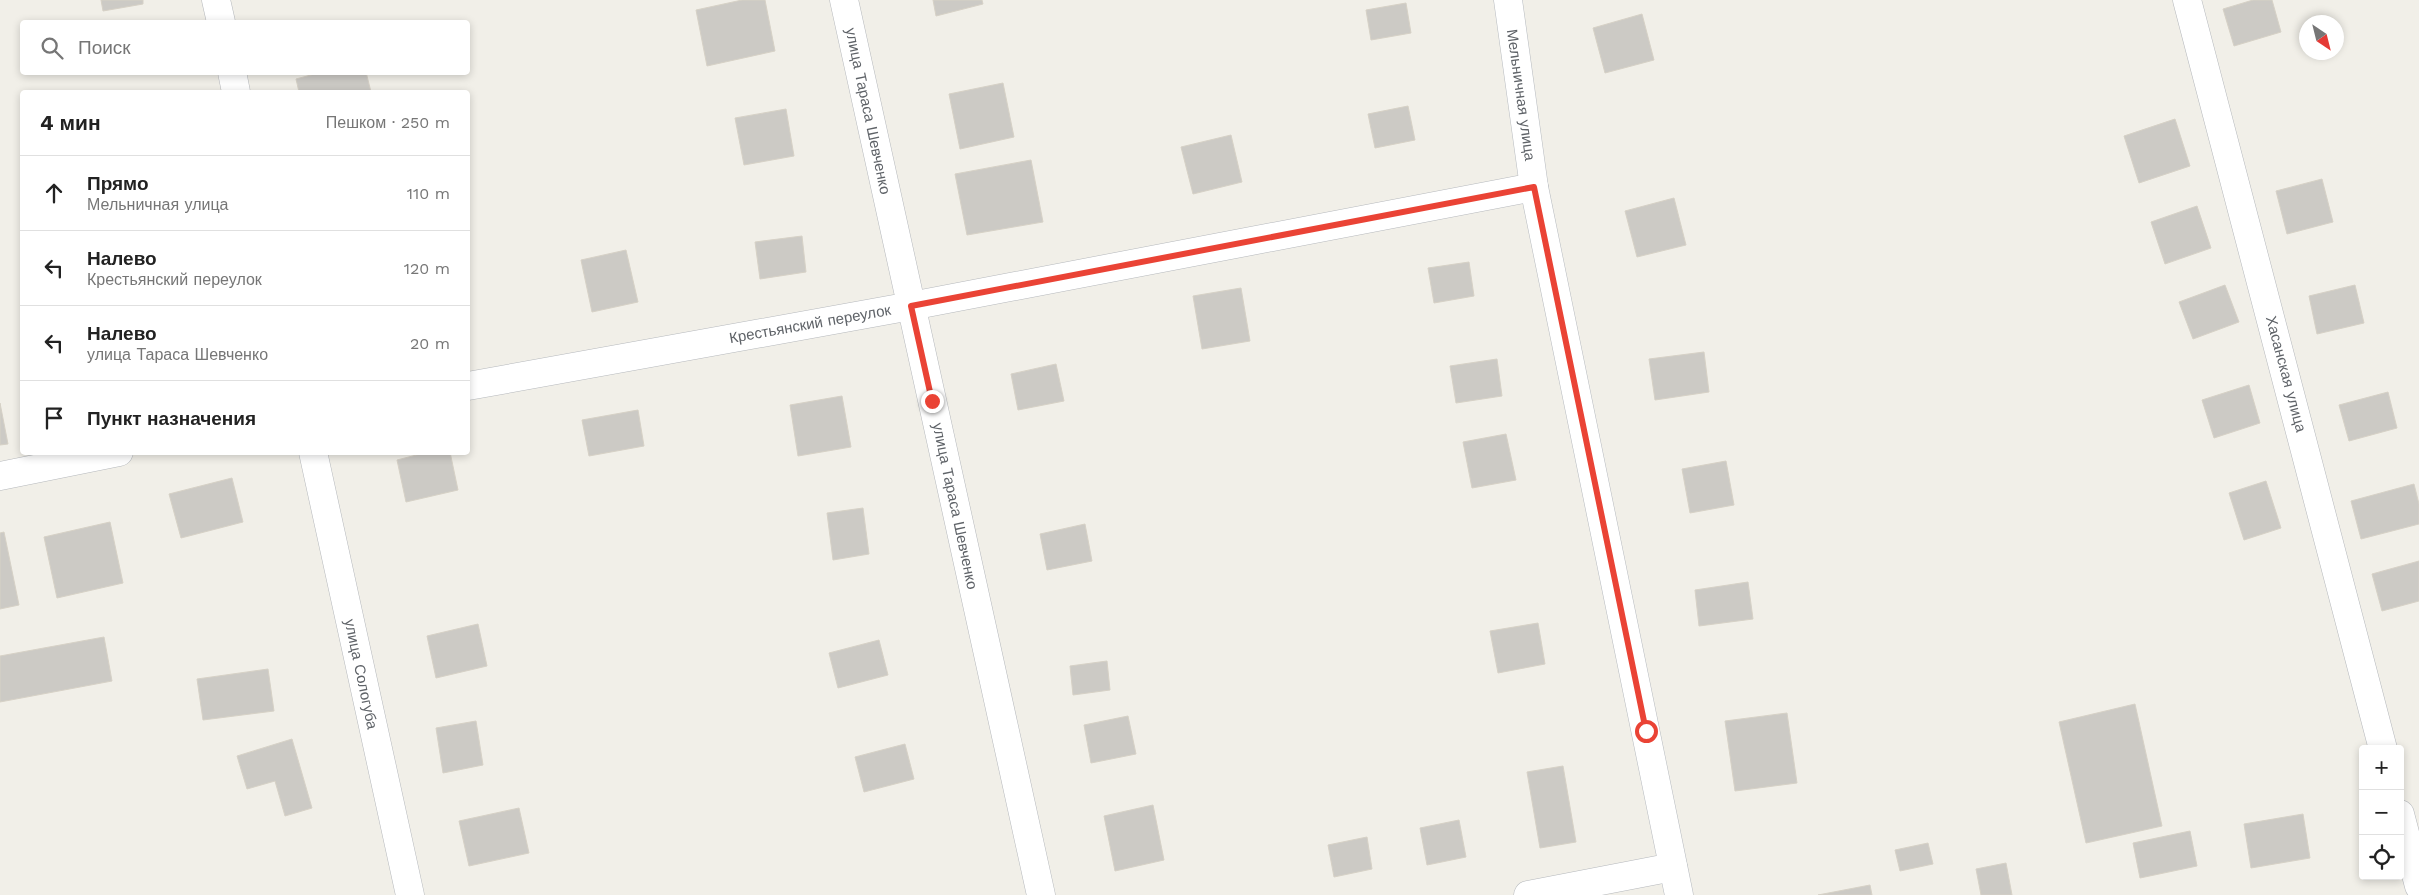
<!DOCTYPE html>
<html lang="ru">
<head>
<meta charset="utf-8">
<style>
	:root { --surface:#fff; --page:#f2f2f2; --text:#222; --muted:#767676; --line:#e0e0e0 }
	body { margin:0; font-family:"Work Sans",sans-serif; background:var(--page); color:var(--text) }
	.controls { position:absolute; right:15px; bottom:15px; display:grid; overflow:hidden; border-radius:5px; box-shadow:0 2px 8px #0003 }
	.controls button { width:45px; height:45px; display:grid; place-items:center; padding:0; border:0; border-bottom:1px solid var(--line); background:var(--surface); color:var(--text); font:25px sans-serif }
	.compass { position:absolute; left:2299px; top:15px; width:45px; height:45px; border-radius:50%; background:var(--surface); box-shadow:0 2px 8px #0003; rotate:145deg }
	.stop { position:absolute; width:15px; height:15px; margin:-11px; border:4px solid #ea4335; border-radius:50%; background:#fff }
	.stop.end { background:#ea4335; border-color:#fff; box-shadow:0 1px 5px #0008 }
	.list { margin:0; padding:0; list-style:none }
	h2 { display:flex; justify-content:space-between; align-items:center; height:65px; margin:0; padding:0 20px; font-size:21px }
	h2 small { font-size:16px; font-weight:400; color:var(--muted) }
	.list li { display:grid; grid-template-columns:32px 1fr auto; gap:15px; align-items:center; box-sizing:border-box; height:75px; padding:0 20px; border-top:1px solid var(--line) }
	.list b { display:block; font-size:19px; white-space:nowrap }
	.list p { margin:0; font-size:16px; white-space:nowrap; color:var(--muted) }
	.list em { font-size:16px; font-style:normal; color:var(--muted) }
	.icon { flex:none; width:28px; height:28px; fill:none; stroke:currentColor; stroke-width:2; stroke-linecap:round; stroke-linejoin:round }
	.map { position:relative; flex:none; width:2419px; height:895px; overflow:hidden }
	.search { position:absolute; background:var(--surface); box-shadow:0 2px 8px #0003; left:20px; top:20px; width:450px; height:55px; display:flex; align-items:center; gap:12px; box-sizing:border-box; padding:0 18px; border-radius:5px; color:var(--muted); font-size:19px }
	.panel { position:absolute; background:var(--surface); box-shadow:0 2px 8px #0003; left:20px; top:90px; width:450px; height:365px; border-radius:5px }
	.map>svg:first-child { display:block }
	.building { fill:#cccac5; stroke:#d6d1c6 }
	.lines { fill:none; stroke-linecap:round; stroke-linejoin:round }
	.minor-casing { stroke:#b5b8bc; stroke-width:29 }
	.secondary-casing { stroke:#b6babf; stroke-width:29 }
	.minor { stroke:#fff; stroke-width:28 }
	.secondary { stroke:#fff; stroke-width:28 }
	.route { stroke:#ea4335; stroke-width:6 }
	.labels { text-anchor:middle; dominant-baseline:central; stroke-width:5; stroke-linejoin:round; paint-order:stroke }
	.street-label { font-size:15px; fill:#5f6368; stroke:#fff }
</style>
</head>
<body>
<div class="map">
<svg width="2419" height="895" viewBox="0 0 2419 895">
	<rect width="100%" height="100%" fill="#f1efe8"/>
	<path class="building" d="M101 0H143V4L103 11Z
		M742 0H765L775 51 707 66 696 10Z
		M933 0H982L983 4 936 16Z
		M2253 0H2272L2281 32 2234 46 2223 9Z
		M1406 3 1411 33 1371 40 1366 10Z
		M1642 14 1654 60 1605 73 1593 28Z
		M322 72H366L371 92H299L296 79Z
		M1003 83 1014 137 960 149 949 94Z
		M1408 106 1415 140 1375 148 1368 114Z
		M786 109 794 156 744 165 735 118Z
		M2175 119 2190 166 2139 183 2124 136Z
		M1231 135 1242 182 1193 194 1181 147Z
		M1031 160 1043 222 967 235 955 174Z
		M2322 179 2333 222 2287 234 2276 191Z
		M1674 198 1686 245 1637 257 1625 211Z
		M2197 206 2211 248 2165 264 2151 222Z
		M802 236 806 272 760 279 755 242Z
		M626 250 638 302 592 312 581 260Z
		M1469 262 1474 296 1434 303 1428 268Z
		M2225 285 2239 322 2193 339 2179 302Z
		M2355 285 2364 323 2317 334 2309 296Z
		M1241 288 1250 341 1202 349 1193 296Z
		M1704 352 1709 392 1655 400 1649 359Z
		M1497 359 1502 396 1456 403 1450 366Z
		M1056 364 1064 401 1018 410 1011 374Z
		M2249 385 2260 423 2214 438 2202 400Z
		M2388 392 2397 428 2349 441 2339 405Z
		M842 396 851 447 798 456 790 405Z
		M0 403 8 444 0 445Z
		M638 410 644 446 589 456 582 420Z
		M1506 434 1516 480 1472 488 1463 442Z
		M428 452H450L458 490 406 502 397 460Z
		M1726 461 1734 505 1690 513 1682 469Z
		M232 478 243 522 181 538 169 494Z
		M2266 481 2281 528 2244 540 2229 493Z
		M2414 484 2419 504V524L2361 539 2351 501Z
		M863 508 869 554 833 560 827 513Z
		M110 522 123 583 57 598 44 537Z
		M1085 524 1092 561 1047 570 1040 534Z
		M4 532 19 605 0 609V533Z
		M2419 561V601L2382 611 2372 574Z
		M1748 582 1753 619 1699 626 1695 590Z
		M1538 623 1545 664 1498 673 1490 631Z
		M478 624 487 666 436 678 427 636Z
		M104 637 112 681 0 702V656Z
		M879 640 888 675 838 688 829 653Z
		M1107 661 1110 690 1073 695 1070 666Z
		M268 669 274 711 203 720 197 679Z
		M2135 704 2162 826 2086 843 2059 722Z
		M1787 713 1797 783 1735 791 1725 721Z
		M1128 716 1136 754 1091 763 1084 725Z
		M476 721 483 765 443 773 436 728Z
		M292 739 312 808 285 816 275 781 247 789 237 756Z
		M905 744 914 779 864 792 855 757Z
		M1563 766 1576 842 1540 848 1527 772Z
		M1153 805 1164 860 1115 871 1104 816Z
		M519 808 529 853 469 866 459 821Z
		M2303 814 2310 858 2251 868 2244 824Z
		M1459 820 1466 857 1427 865 1420 828Z
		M2190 831 2197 866 2140 878 2133 843Z
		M1367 837 1372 869 1334 877 1328 845Z
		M1928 843 1933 864 1900 871 1895 850Z
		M2006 863 2012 895H1981L1976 869Z
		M1870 885 1872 895H1818Z"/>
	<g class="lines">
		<g class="minor-casing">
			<path id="minor" d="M216 0 221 22
				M844 0 1041 895
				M2187 0 2383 749
				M232 72 236 92
				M468 386 911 306 1534 187
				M313 452 410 895
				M0 476 119 452
				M2400 814 2419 886
				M1528 895 1673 867"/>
		</g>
		<g class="secondary-casing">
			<path id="secondary" d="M1508 0 1534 187 1679 895"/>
		</g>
		<use href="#minor" class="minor"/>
		<use href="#secondary" class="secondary"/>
	</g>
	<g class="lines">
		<path class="route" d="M932 401 911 306 1534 187 1646 731"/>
	</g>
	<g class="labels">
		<g class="street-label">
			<text transform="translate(1521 95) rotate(82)">Мельничная улица</text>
			<text transform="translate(868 111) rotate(78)">улица Тараса Шевченко</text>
			<text transform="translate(810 324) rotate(-10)">Крестьянский переулок</text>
			<text transform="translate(2286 374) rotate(75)">Хасанская улица</text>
			<text transform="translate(955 506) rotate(78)">улица Тараса Шевченко</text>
			<text transform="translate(361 674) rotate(78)">улица Сологуба</text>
		</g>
	</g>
</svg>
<div class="controls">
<button>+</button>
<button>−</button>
<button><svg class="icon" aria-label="locate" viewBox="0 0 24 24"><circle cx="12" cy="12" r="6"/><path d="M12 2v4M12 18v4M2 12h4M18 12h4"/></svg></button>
</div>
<svg class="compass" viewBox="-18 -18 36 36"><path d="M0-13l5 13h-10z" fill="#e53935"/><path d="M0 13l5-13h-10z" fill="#767676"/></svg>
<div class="stop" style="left:1646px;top:731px"></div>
<div class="stop end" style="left:932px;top:401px"></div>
<div class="search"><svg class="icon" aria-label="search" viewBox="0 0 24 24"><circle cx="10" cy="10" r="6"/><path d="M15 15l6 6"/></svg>Поиск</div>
<section class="panel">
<h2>4 мин<small>Пешком · 250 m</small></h2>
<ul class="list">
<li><svg class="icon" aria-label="ahead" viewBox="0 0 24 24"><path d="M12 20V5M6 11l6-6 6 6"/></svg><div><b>Прямо</b><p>Мельничная улица</p></div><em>110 m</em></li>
<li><svg class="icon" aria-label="left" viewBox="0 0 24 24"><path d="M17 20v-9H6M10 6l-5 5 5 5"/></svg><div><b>Налево</b><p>Крестьянский переулок</p></div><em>120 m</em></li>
<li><svg class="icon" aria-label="left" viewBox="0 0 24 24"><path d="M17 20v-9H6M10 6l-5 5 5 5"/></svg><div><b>Налево</b><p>улица Тараса Шевченко</p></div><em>20 m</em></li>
<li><svg class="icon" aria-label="arrive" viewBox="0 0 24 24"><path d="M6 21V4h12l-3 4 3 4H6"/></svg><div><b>Пункт назначения</b></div></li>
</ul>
</section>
</div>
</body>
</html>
